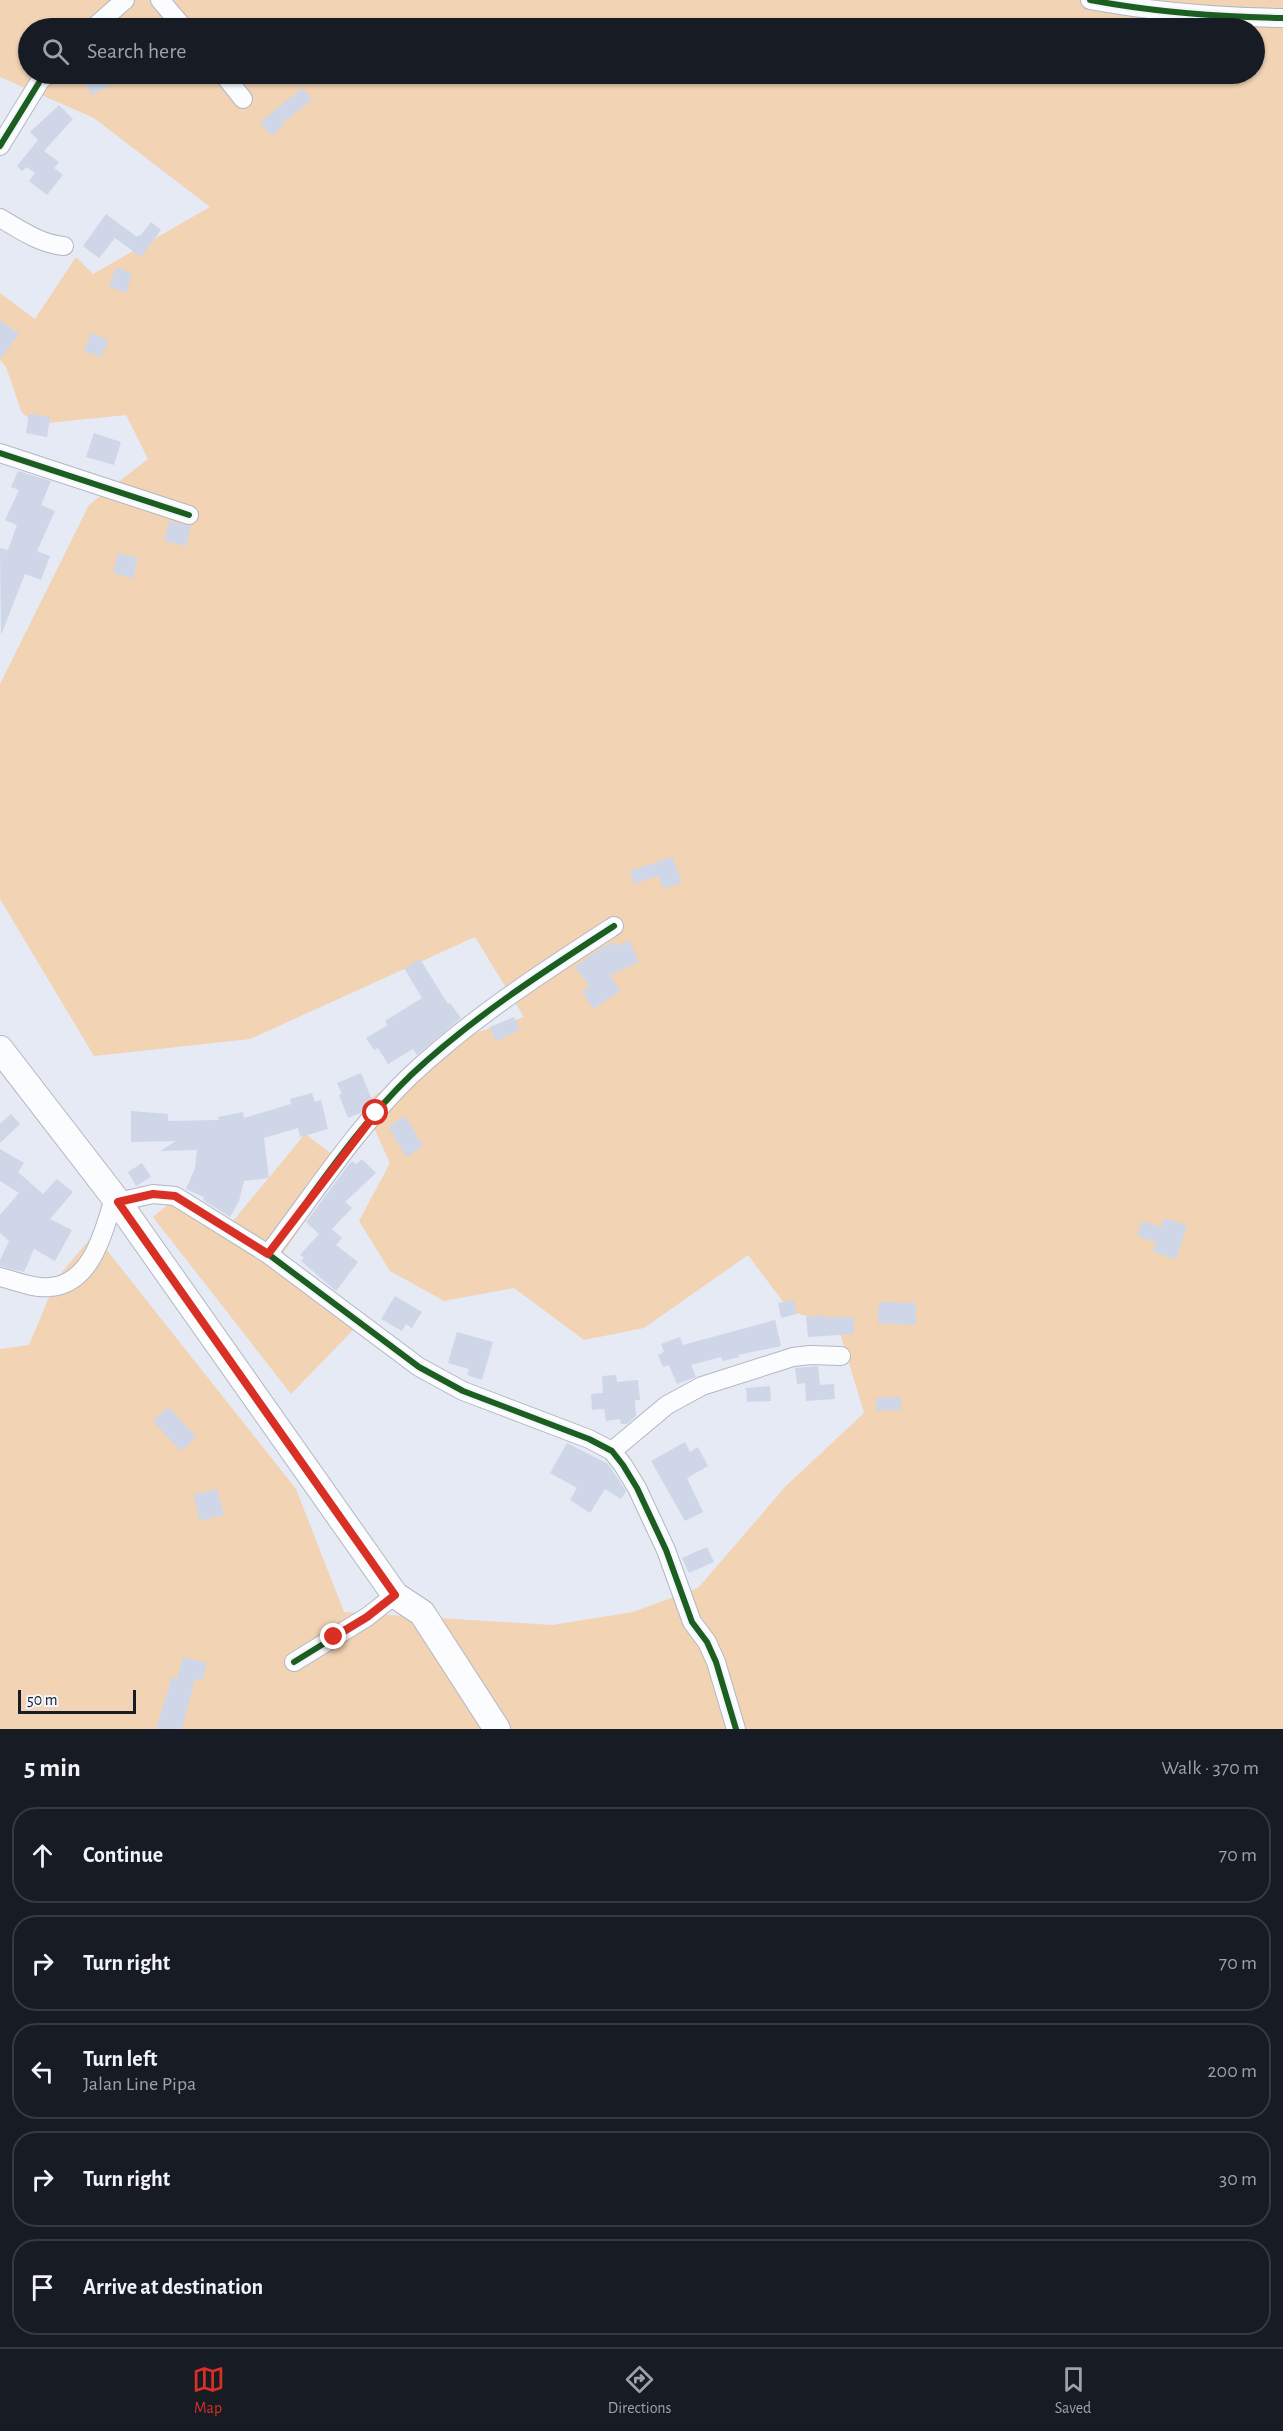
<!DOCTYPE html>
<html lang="en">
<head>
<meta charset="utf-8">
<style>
	:root { --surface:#171b24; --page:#242831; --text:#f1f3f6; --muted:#9ea1a6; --line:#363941; --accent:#d93025 }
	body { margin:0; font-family:"Alegreya Sans",sans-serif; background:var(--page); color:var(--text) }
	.scale { position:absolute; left:18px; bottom:15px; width:118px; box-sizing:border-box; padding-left:6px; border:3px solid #171c27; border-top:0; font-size:16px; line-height:21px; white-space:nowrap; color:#171c27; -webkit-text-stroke:4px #f2f5fb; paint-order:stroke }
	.stop { position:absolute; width:18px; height:18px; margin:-14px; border:4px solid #d93025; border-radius:50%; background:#fff }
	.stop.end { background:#d93025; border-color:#fff; box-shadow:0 2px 6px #0008 }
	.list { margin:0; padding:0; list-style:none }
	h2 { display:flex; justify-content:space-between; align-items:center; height:78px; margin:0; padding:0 24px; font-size:26px }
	h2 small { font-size:20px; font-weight:400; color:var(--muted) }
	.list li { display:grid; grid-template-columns:39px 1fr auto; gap:18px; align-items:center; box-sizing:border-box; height:96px; margin:0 12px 12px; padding:0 12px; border:2px solid var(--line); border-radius:24px }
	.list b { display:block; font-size:22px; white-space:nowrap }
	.list p { margin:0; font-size:20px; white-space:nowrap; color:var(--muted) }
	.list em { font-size:20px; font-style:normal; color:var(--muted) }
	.icon { flex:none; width:33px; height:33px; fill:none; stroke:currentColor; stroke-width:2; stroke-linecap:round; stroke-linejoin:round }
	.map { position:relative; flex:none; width:1283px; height:1729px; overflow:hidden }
	.search { position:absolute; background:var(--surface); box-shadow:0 2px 4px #0004; left:18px; right:18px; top:18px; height:66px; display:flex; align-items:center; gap:15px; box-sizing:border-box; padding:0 21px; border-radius:33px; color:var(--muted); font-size:22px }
	.sheet { height:618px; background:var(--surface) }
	nav { display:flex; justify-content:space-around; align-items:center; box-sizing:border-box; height:84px; border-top:2px solid var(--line); background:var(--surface); font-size:16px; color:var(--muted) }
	nav a { display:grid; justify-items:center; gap:3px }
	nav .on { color:var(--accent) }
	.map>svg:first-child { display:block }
	.green { fill:#f2d3b4; fill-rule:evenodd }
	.building { fill:#ced6e8 }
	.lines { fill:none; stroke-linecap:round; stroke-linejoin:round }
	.minor-casing { stroke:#b3b7c2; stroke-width:20 }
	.secondary-casing { stroke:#b3b7c2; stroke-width:28 }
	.minor { stroke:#fbfcfe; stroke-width:18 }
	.secondary { stroke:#fbfcfe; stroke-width:26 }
	.cycleway-casing { stroke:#f2f5fb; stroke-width:10 }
	.cycleway { stroke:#1b5e20; stroke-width:6 }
	.route { stroke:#d93025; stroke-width:8 }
</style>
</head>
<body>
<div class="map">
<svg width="1283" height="1729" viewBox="0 0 1283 1729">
	<rect width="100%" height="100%" fill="#e5eaf5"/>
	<path class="green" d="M0 0H1283V1729H0V1349L29 1345 57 1278 94 1234 296 1489 344 1612 552 1625 633 1612 698 1588 786 1486 864 1413 838 1326 790 1311 748 1255 644 1328 584 1340 514 1288 444 1301 390 1271 359 1221 390 1163 363 1104 451 1041 524 1017 475 937 250 1039 94 1056 0 899V684L89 505 148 459 126 415 38 424 22 413 6 367 0 360V293L35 319 76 257 93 274 210 207 94 118 0 77ZM28 28H1254V74H28Z
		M305 1134 345 1164 281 1256 355 1328 291 1394 153 1217 178 1196 229 1226Z"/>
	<path class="building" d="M79 74H130L92 95Z
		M303 88 312 100 281 124 283 126 272 136 260 122Z
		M59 105 73 119 44 151 59 162 54 168 63 175 47 195 29 181 35 173 27 167 22 171 17 166 38 140 30 132Z
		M106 214 137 237 138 235 140 236 151 222 161 230 141 257 115 238 99 258 83 246Z
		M116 267 132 274 126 293 109 286Z
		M0 320 19 334 0 359Z
		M91 333 108 340 101 357 84 351Z
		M29 414 50 417 47 437 26 433Z
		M94 433 121 442 114 465 86 457Z
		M18 471 51 481 41 505 55 511 37 551 50 556 41 580 25 574 1 635 0 548 8 550 17 525 5 520 19 490 11 487Z
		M169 521 191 526 186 546 164 541Z
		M118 553 138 558 133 578 113 573Z
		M672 857 682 882 664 889 658 876 634 884 630 871Z
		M629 940 639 962 610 975 620 991 593 1009 582 991 590 987 575 967 601 948 615 942 617 946Z
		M420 959 448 1004 450 1003 461 1018 417 1055 413 1049 388 1064 378 1048 374 1050 366 1038 388 1025 385 1021 422 998 404 968Z
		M514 1017 520 1030 496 1041 490 1027Z
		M361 1073 372 1100 361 1113 348 1118 339 1095 342 1094 337 1083Z
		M312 1093 315 1102 321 1100 328 1129 300 1137 298 1128 264 1138 269 1178 244 1181 239 1201 230 1217 203 1200 204 1197 186 1189 195 1168 197 1150 160 1151 176 1141 131 1142V1111L168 1114V1121L219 1120 218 1117 243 1112 244 1118 291 1104 290 1099Z
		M11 1114 20 1124 0 1143V1124Z
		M405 1116 423 1146 406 1157 390 1130V1125Z
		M0 1149 24 1163 18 1172 43 1194 57 1179 73 1192 50 1219 72 1230 55 1261 34 1249 24 1272 0 1266V1260L9 1241 0 1233V1215L19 1193 0 1181Z
		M362 1159 376 1173 345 1202 352 1208 332 1229 342 1238 336 1245 358 1262 336 1291 301 1261 304 1258 300 1255 319 1234 306 1222 349 1164 352 1161 356 1164Z
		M142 1163 151 1177 136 1186 128 1172Z
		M1164 1218 1187 1225 1176 1259 1153 1252 1156 1242 1137 1236 1142 1221 1161 1227Z
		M395 1296 422 1312 412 1328 406 1324 402 1331 381 1319Z
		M794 1300 797 1314 781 1318 778 1303Z
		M879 1302 916 1303V1325L878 1323Z
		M823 1315V1317H854V1334L808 1337 806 1317Z
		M775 1320 781 1346 738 1355 739 1357 723 1361 721 1357 691 1365 696 1377 677 1384 669 1365 663 1367 658 1355 664 1352 661 1344 680 1337 683 1345Z
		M457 1332 493 1342 482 1380 467 1375 469 1369 448 1363Z
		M818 1366 820 1385 834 1384 835 1399 806 1401 805 1383 797 1384 795 1368Z
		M616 1375 617 1382 638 1380 640 1400H635L636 1416 627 1424H621L620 1419 606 1421 604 1409 592 1410 591 1394 603 1393 602 1376Z
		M770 1386 771 1401 747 1402 746 1388Z
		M901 1397V1410L876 1411V1398Z
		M169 1407 196 1437 181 1451 153 1421Z
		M685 1442 690 1452 698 1447 708 1466 687 1478 703 1512 685 1521 651 1461Z
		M567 1443 608 1464 626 1491 621 1499 605 1489 590 1513 570 1500 577 1488 550 1473Z
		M217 1489 224 1515 200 1521 194 1495Z
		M707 1547 714 1562 689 1573 682 1558Z
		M183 1657 207 1663 202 1681 195 1679 182 1729H156L172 1677 177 1679Z"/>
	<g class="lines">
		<g class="minor-casing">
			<path id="minor" d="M160 0 184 28
				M1090 0C1154 12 1218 17 1283 18
				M93 28 125 0
				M223 74 243 99
				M0 146 40 81 48 74
				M0 218C21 230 40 244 64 246
				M0 453 189 515
				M118 1202 153 1194 175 1196 268 1254 419 1367 463 1391 589 1439 612 1451 623 1465 637 1488 666 1550 692 1622 707 1642 716 1662 736 1729
				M268 1254C314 1194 356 1128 411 1075 473 1017 543 972 614 926
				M0 1277C16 1281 34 1289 50 1287 92 1284 104 1231 114 1198
				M612 1451 667 1405 702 1386 793 1357 810 1355 841 1356
				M294 1662 367 1617 395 1595"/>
		</g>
		<g class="secondary-casing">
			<path id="secondary" d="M0 1049 118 1202 395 1595 422 1613 497 1729"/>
		</g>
		<use href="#minor" class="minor"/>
		<use href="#secondary" class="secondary"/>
		<g class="cycleway-casing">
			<path id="cycleway" d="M1090 0C1154 12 1218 17 1283 18
				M0 146 40 81 48 74
				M0 453 189 515
				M118 1202 153 1194 175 1196 268 1254 419 1367 463 1391 589 1439 612 1451 623 1465 637 1488 666 1550 692 1622 707 1642 716 1662 736 1729
				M268 1254C314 1194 356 1128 411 1075 473 1017 543 972 614 926
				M294 1662 367 1617 395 1595"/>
		</g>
		<use href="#cycleway" class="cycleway"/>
	</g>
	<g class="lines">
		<path class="route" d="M334 1637 367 1617 395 1595 118 1202 153 1194 175 1196 268 1254 376 1113"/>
	</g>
</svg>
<div class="scale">50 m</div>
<div class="stop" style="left:376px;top:1113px"></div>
<div class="stop end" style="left:334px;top:1637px"></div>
<div class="search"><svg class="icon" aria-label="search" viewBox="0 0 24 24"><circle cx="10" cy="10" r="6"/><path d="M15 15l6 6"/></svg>Search here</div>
</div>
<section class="sheet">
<h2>5 min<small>Walk · 370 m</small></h2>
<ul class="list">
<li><svg class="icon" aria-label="ahead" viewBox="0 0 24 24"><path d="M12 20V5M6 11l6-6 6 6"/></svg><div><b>Continue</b></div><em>70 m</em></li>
<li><svg class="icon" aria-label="right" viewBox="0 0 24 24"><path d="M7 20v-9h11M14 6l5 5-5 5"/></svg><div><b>Turn right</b></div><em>70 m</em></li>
<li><svg class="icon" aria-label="left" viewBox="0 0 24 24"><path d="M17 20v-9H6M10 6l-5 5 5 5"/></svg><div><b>Turn left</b><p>Jalan Line Pipa</p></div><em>200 m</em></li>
<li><svg class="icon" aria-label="right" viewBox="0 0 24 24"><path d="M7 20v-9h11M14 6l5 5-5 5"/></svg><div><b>Turn right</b></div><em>30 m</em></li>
<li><svg class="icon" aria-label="arrive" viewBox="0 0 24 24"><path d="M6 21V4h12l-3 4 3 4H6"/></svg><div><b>Arrive at destination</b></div></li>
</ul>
</section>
<nav>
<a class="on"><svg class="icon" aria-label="map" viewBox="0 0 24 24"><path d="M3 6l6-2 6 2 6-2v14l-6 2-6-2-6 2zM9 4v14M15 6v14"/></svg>Map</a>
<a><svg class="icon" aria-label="directions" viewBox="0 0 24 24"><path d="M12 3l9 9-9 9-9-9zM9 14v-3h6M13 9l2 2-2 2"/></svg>Directions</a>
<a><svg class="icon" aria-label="saved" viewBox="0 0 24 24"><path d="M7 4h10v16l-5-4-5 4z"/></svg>Saved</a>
</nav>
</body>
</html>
